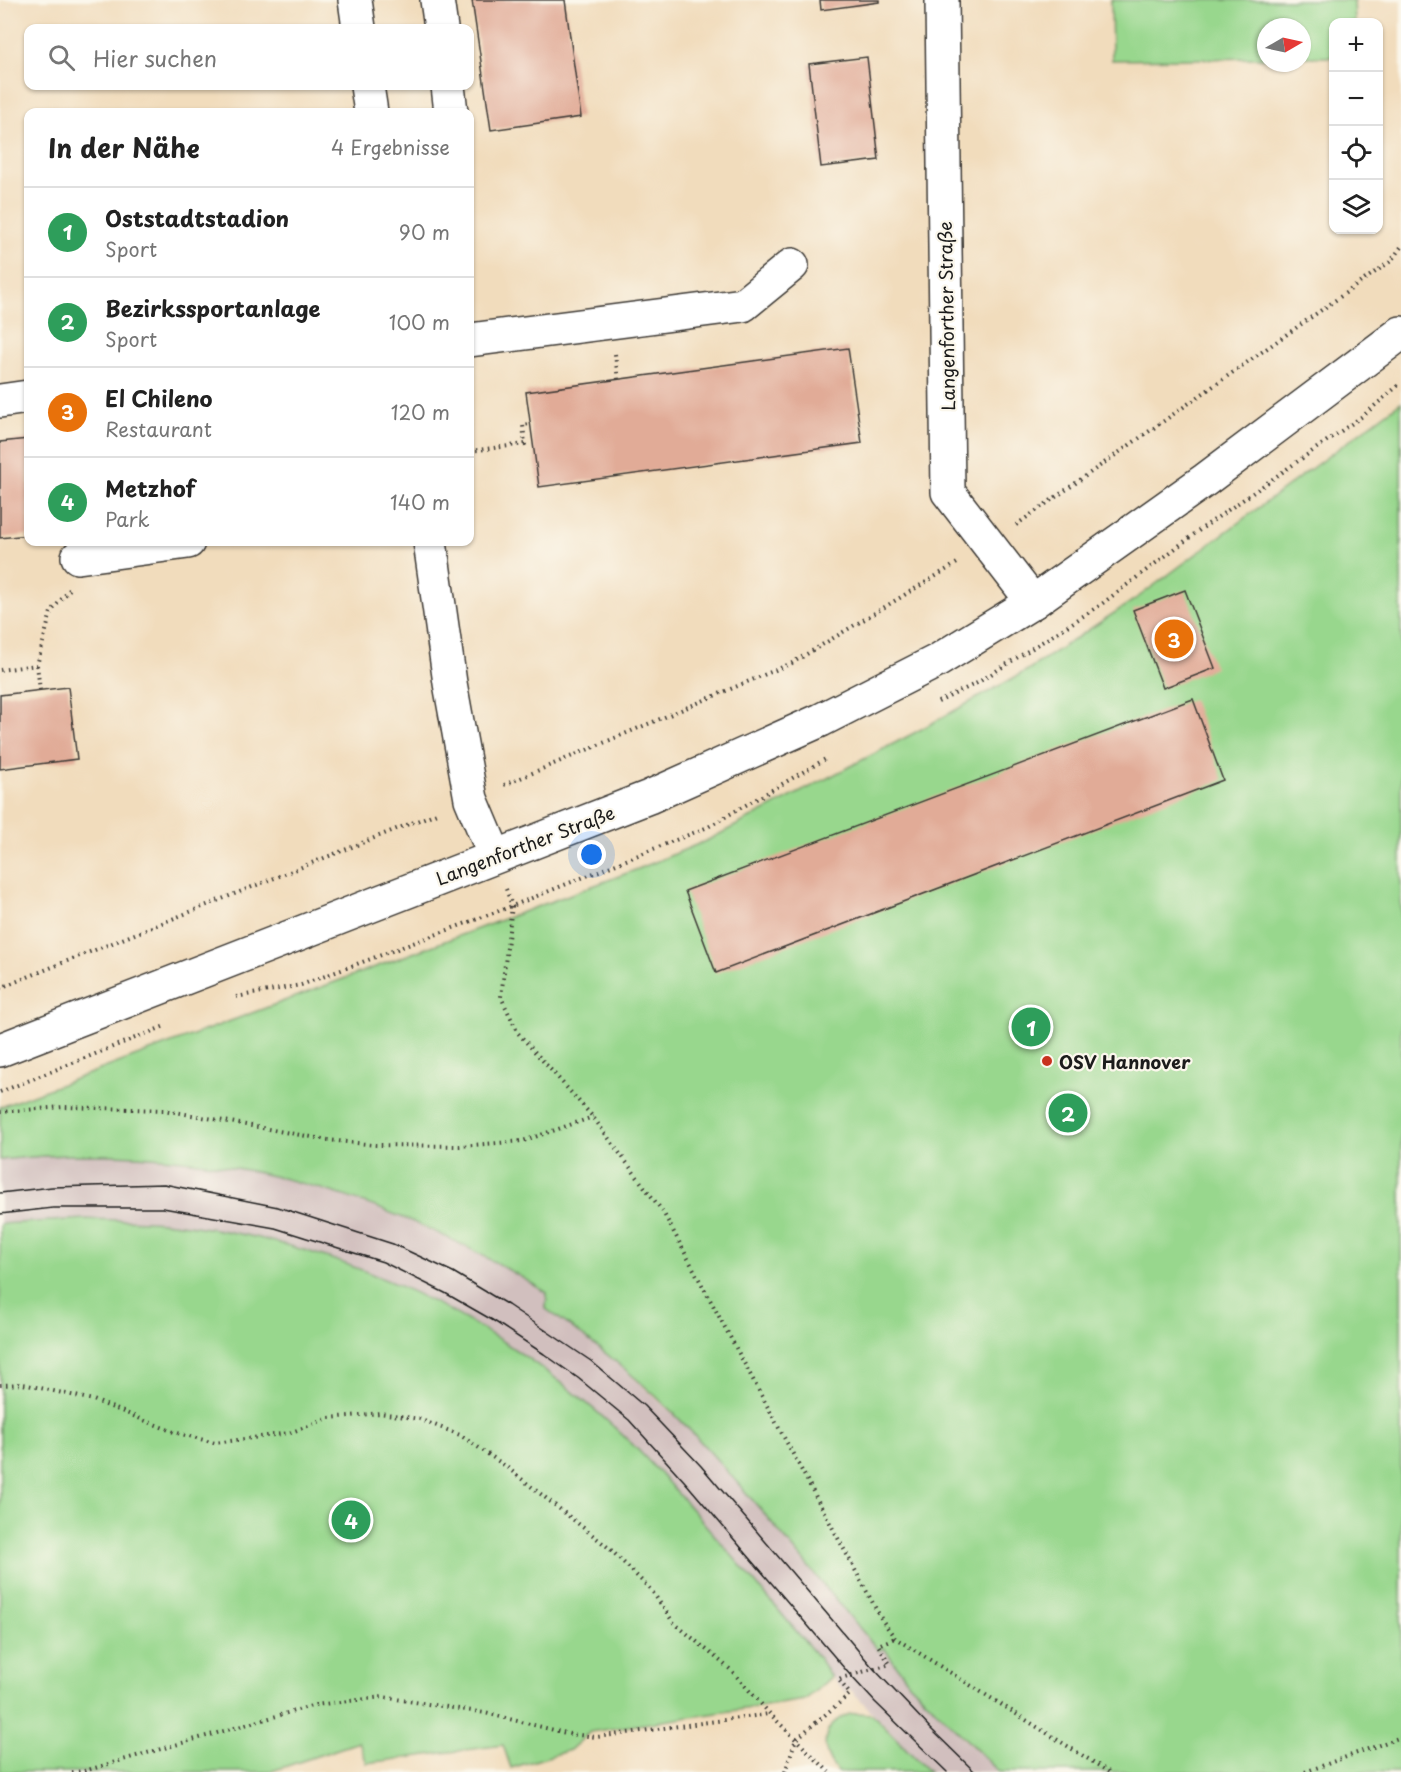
<!DOCTYPE html>
<html lang="de">
<head>
<meta charset="utf-8">
<style>
	:root { --surface:#fff; --page:#f6f6f6; --text:#222; --muted:#767676; --line:#e0e0e0; --accent:#ea580c }
	body { margin:0; font-family:"Playpen Sans",sans-serif; background:var(--page); color:var(--text) }
	.controls { position:absolute; right:18px; top:18px; display:grid; overflow:hidden; border-radius:12px; box-shadow:0 2px 4px #0004 }
	.controls button { width:54px; height:54px; display:grid; place-items:center; padding:0; border:0; border-bottom:2px solid var(--line); background:var(--surface); color:var(--text); font:30px sans-serif }
	.compass { position:absolute; left:1257px; top:18px; width:54px; height:54px; border-radius:50%; background:var(--surface); box-shadow:0 2px 4px #0004; rotate:81deg }
	.you { position:absolute; left:592px; top:855px; width:21px; height:21px; margin:-15px; border:4px solid #fff; border-radius:50%; background:#1a73e8; box-shadow:0 0 0 9px #1a73e833 }
	.badge { display:grid; place-items:center; width:39px; height:39px; border-radius:50%; background:var(--accent); color:#fff; font-size:20px; font-weight:700 }
	.pin { position:absolute; translate:-50% -50%; border:3px solid #fff; box-shadow:0 2px 6px #0006 }
	.list { margin:0; padding:0; list-style:none }
	h2 { display:flex; justify-content:space-between; align-items:center; height:78px; margin:0; padding:0 24px; font-size:26px }
	h2 small { font-size:20px; font-weight:400; color:var(--muted) }
	.list li { display:grid; grid-template-columns:39px 1fr auto; gap:18px; align-items:center; box-sizing:border-box; height:90px; padding:0 24px; border-top:2px solid var(--line) }
	.list b { display:block; font-size:22px; white-space:nowrap }
	.list p { margin:0; font-size:20px; white-space:nowrap; color:var(--muted) }
	.list em { font-size:20px; font-style:normal; color:var(--muted) }
	.icon { flex:none; width:33px; height:33px; fill:none; stroke:currentColor; stroke-width:2; stroke-linecap:round; stroke-linejoin:round }
	.map { position:relative; flex:none; width:1401px; height:1772px; overflow:hidden }
	.search { position:absolute; background:var(--surface); box-shadow:0 2px 4px #0004; left:24px; top:24px; width:450px; height:66px; display:flex; align-items:center; gap:15px; box-sizing:border-box; padding:0 21px; border-radius:12px; color:var(--muted); font-size:22px }
	.panel { position:absolute; background:var(--surface); box-shadow:0 2px 4px #0004; left:24px; top:108px; width:450px; height:438px; border-radius:12px }
	.map>svg:first-child { display:block }
	.industrial { fill:#d1bfbe }
	.green { fill:#98d78d; stroke:#5a7a54; stroke-width:1.5 }
	.building { fill:#e1ab97 }
	.lines { fill:none; stroke-linecap:round; stroke-linejoin:round }
	.minor-casing { stroke:#3c3934; stroke-width:36 }
	.major-casing { stroke:#3c3934; stroke-width:36 }
	.path { stroke:#3c3934; stroke-width:4; stroke-dasharray:1.5 4.5; stroke-linecap:butt }
	.minor { stroke:#fff; stroke-width:33 }
	.major { stroke:#fff; stroke-width:33 }
	.tram { stroke:#1c1c1c; stroke-width:1.5 }
	.poi-dot { fill:#c8321e; stroke:#fbf7ec; stroke-width:2 }
	.labels { text-anchor:middle; dominant-baseline:central; stroke-width:4.5; stroke-linejoin:round; paint-order:stroke }
	.street-label { font-size:18px; fill:#1c1c1c; stroke:#fbf7ec }
	.poi-label { font-size:18px; font-weight:bold; fill:#1c1c1c; stroke:#fbf7ec; text-anchor:start }
</style>
</head>
<body>
<div class="map">
<svg width="1401" height="1772" viewBox="0 0 1401 1772">
	<rect width="100%" height="100%" fill="#fbf7ec"/>
	<filter id="ink" filterUnits="userSpaceOnUse"><feTurbulence type="fractalNoise" baseFrequency=".0167" numOctaves="2"/><feDisplacementMap in="SourceGraphic" scale="12" xChannelSelector="R" yChannelSelector="G"/><feConvolveMatrix kernelMatrix="1 2 1 2 8 2 1 2 1" color-interpolation-filters="sRGB"/></filter>
	<filter id="wash" filterUnits="userSpaceOnUse"><feTurbulence type="fractalNoise" baseFrequency=".008" numOctaves="4" result="noise"/><feDisplacementMap in="SourceGraphic" scale="24" xChannelSelector="R" yChannelSelector="G"/><feGaussianBlur stdDeviation="1.35" result="paint"/><feColorMatrix in="noise" values="0 0 0 0 0 0 0 0 0 0 0 0 0 0 0 0 0 1.4 0 .05"/><feComposite in="paint" operator="in"/></filter>
	<g filter="url(#wash)">
		<rect width="100%" height="100%" fill="#f1dcbc"/>
		<path class="industrial" d="M95 1154 147 1156 198 1161 288 1178 337 1193 386 1210 434 1231 480 1253 547 1293 546 1309 599 1346 685 1425 737 1482 878 1651 884 1648 964 1739 999 1772H929L850 1689 845 1693 831 1677 819 1658 726 1548 632 1444 594 1409 553 1376 386 1280 302 1249 200 1227 162 1222 86 1219 0 1224V1160L31 1156Z"/>
		<path class="green" d="M1111 0H1354L1355 22H1334L1333 57H1302V27H1266V58L1112 60Z
			M1401 402V1772H999L909 1683 884 1648 879 1651C815 1576 754 1498 686 1426 644 1382 596 1344 546 1309L547 1293C382 1188 196 1138 0 1160V1107L638 869 708 840 916 732 1026 671 1137 598Z
			M86 1219C111 1220 137 1220 163 1222 339 1240 504 1320 631 1443 651 1462 670 1485 689 1506 733 1556 776 1607 819 1658L831 1677 805 1700 590 1732 570 1750 511 1768 503 1745 367 1763 359 1742 269 1772H0V1224Z
			M856 1713 872 1714 929 1772H838C816 1750 823 1717 856 1713Z"/>
		<g id="blocks">
			<path class="building" d="M472 0H565L581 117 491 130Z
				M820 0H879V2L821 10Z
				M867 57 879 160 821 167 809 64Z
				M848 348 862 443 539 487 526 392Z
				M28 439V535L0 538V442Z
				M1185 590 1215 668 1163 688 1133 610Z
				M68 687 77 759 0 769V695Z
				M1193 699 1223 780 716 973 685 891Z"/>
		</g>
	</g>
	<g filter="url(#ink)">
		<use href="#blocks" fill-opacity="0" stroke="#3c3934" stroke-width="1.5"/>
		<g class="lines">
			<g class="minor-casing">
				<path id="minor" d="M355 0 359 28
					M437 0 441 28
					M942 0 948 492 1033 602
					M367 86 371 112
					M448 86 451 112
					M470 340 743 305 792 265
					M0 401 28 397
					M430 542 450 683 471 799 495 856
					M78 557 188 542"/>
			</g>
			<g class="major-casing">
				<path id="major" d="M0 1050 649 797 821 720 937 661 1033 602 1205 480 1401 333"/>
			</g>
			<path class="path" d="M615 354 618 380
				M470 451 525 444 523 425 530 424
				M1016 525 1391 261 1401 247
				M37 665 40 690
				M0 670 37 665 51 612 70 589
				M938 702 977 683 1099 606 1201 529 1364 415 1401 383
				M504 785 792 663 959 562
				M506 889 512 906 501 997 518 1033 593 1117 663 1212 882 1620 895 1638 1109 1772
				M0 988 439 812
				M236 997 301 985 512 906 708 827 827 758
				M0 1092 165 1026
				M0 1112 63 1107 164 1110 328 1140 376 1145 460 1146 523 1141 593 1117
				M0 1385 23 1384 93 1400 174 1432 215 1443 289 1433 329 1418 380 1413 419 1419 460 1435 504 1465 609 1548 652 1591 673 1622 731 1670 770 1714 829 1772
				M72 1772 84 1771 315 1705 383 1697 485 1713 570 1734 597 1737 769 1714
				M785 1772 796 1739 850 1694 838 1679 890 1664 878 1645 895 1638
				M1305 1772 1401 1737"/>
			<use href="#minor" class="minor"/>
			<use href="#major" class="major"/>
			<path class="tram" d="M0 1193 52 1187 164 1184 278 1207 393 1244 453 1272 508 1305 591 1361 644 1406 701 1466 874 1669 931 1729 975 1772
				M0 1214 53 1208H163L275 1228 383 1262 445 1293 494 1321 544 1354 578 1378 629 1420 685 1482 851 1676 875 1702 947 1772"/>
		</g>
	</g>
	<circle class="poi-dot" cx="1047" cy="1061" r="6"/>
	<g class="labels">
		<g class="street-label">
			<text transform="translate(946 316) rotate(-91)">Langenforther Straße</text>
			<text transform="translate(525 845) rotate(-21)">Langenforther Straße</text>
		</g>
		<g class="poi-label">
			<text x="1059" y="1061">OSV Hannover</text>
		</g>
	</g>
</svg>
<div class="controls">
<button>+</button>
<button>−</button>
<button><svg class="icon" aria-label="locate" viewBox="0 0 24 24"><circle cx="12" cy="12" r="6"/><path d="M12 2v4M12 18v4M2 12h4M18 12h4"/></svg></button>
<button><svg class="icon" aria-label="layers" viewBox="0 0 24 24"><path d="M12 4l9 5-9 5-9-5zM3 14l9 5 9-5"/></svg></button>
</div>
<svg class="compass" viewBox="-18 -18 36 36"><path d="M0-13l5 13h-10z" fill="#e53935"/><path d="M0 13l5-13h-10z" fill="#767676"/></svg>
<div class="you"></div>
<div class="pin badge" style="left:1031px;top:1027px;background:#2e9e5b">1</div>
<div class="pin badge" style="left:1068px;top:1113px;background:#2e9e5b">2</div>
<div class="pin badge" style="left:1174px;top:639px;background:#e8710a">3</div>
<div class="pin badge" style="left:351px;top:1520px;background:#2e9e5b">4</div>
<div class="search"><svg class="icon" aria-label="search" viewBox="0 0 24 24"><circle cx="10" cy="10" r="6"/><path d="M15 15l6 6"/></svg>Hier suchen</div>
<section class="panel">
<h2>In der Nähe<small>4 Ergebnisse</small></h2>
<ul class="list">
<li><span class="badge" style="background:#2e9e5b">1</span><div><b>Oststadtstadion</b><p>Sport</p></div><em>90 m</em></li>
<li><span class="badge" style="background:#2e9e5b">2</span><div><b>Bezirkssportanlage</b><p>Sport</p></div><em>100 m</em></li>
<li><span class="badge" style="background:#e8710a">3</span><div><b>El Chileno</b><p>Restaurant</p></div><em>120 m</em></li>
<li><span class="badge" style="background:#2e9e5b">4</span><div><b>Metzhof</b><p>Park</p></div><em>140 m</em></li>
</ul>
</section>
</div>
</body>
</html>
